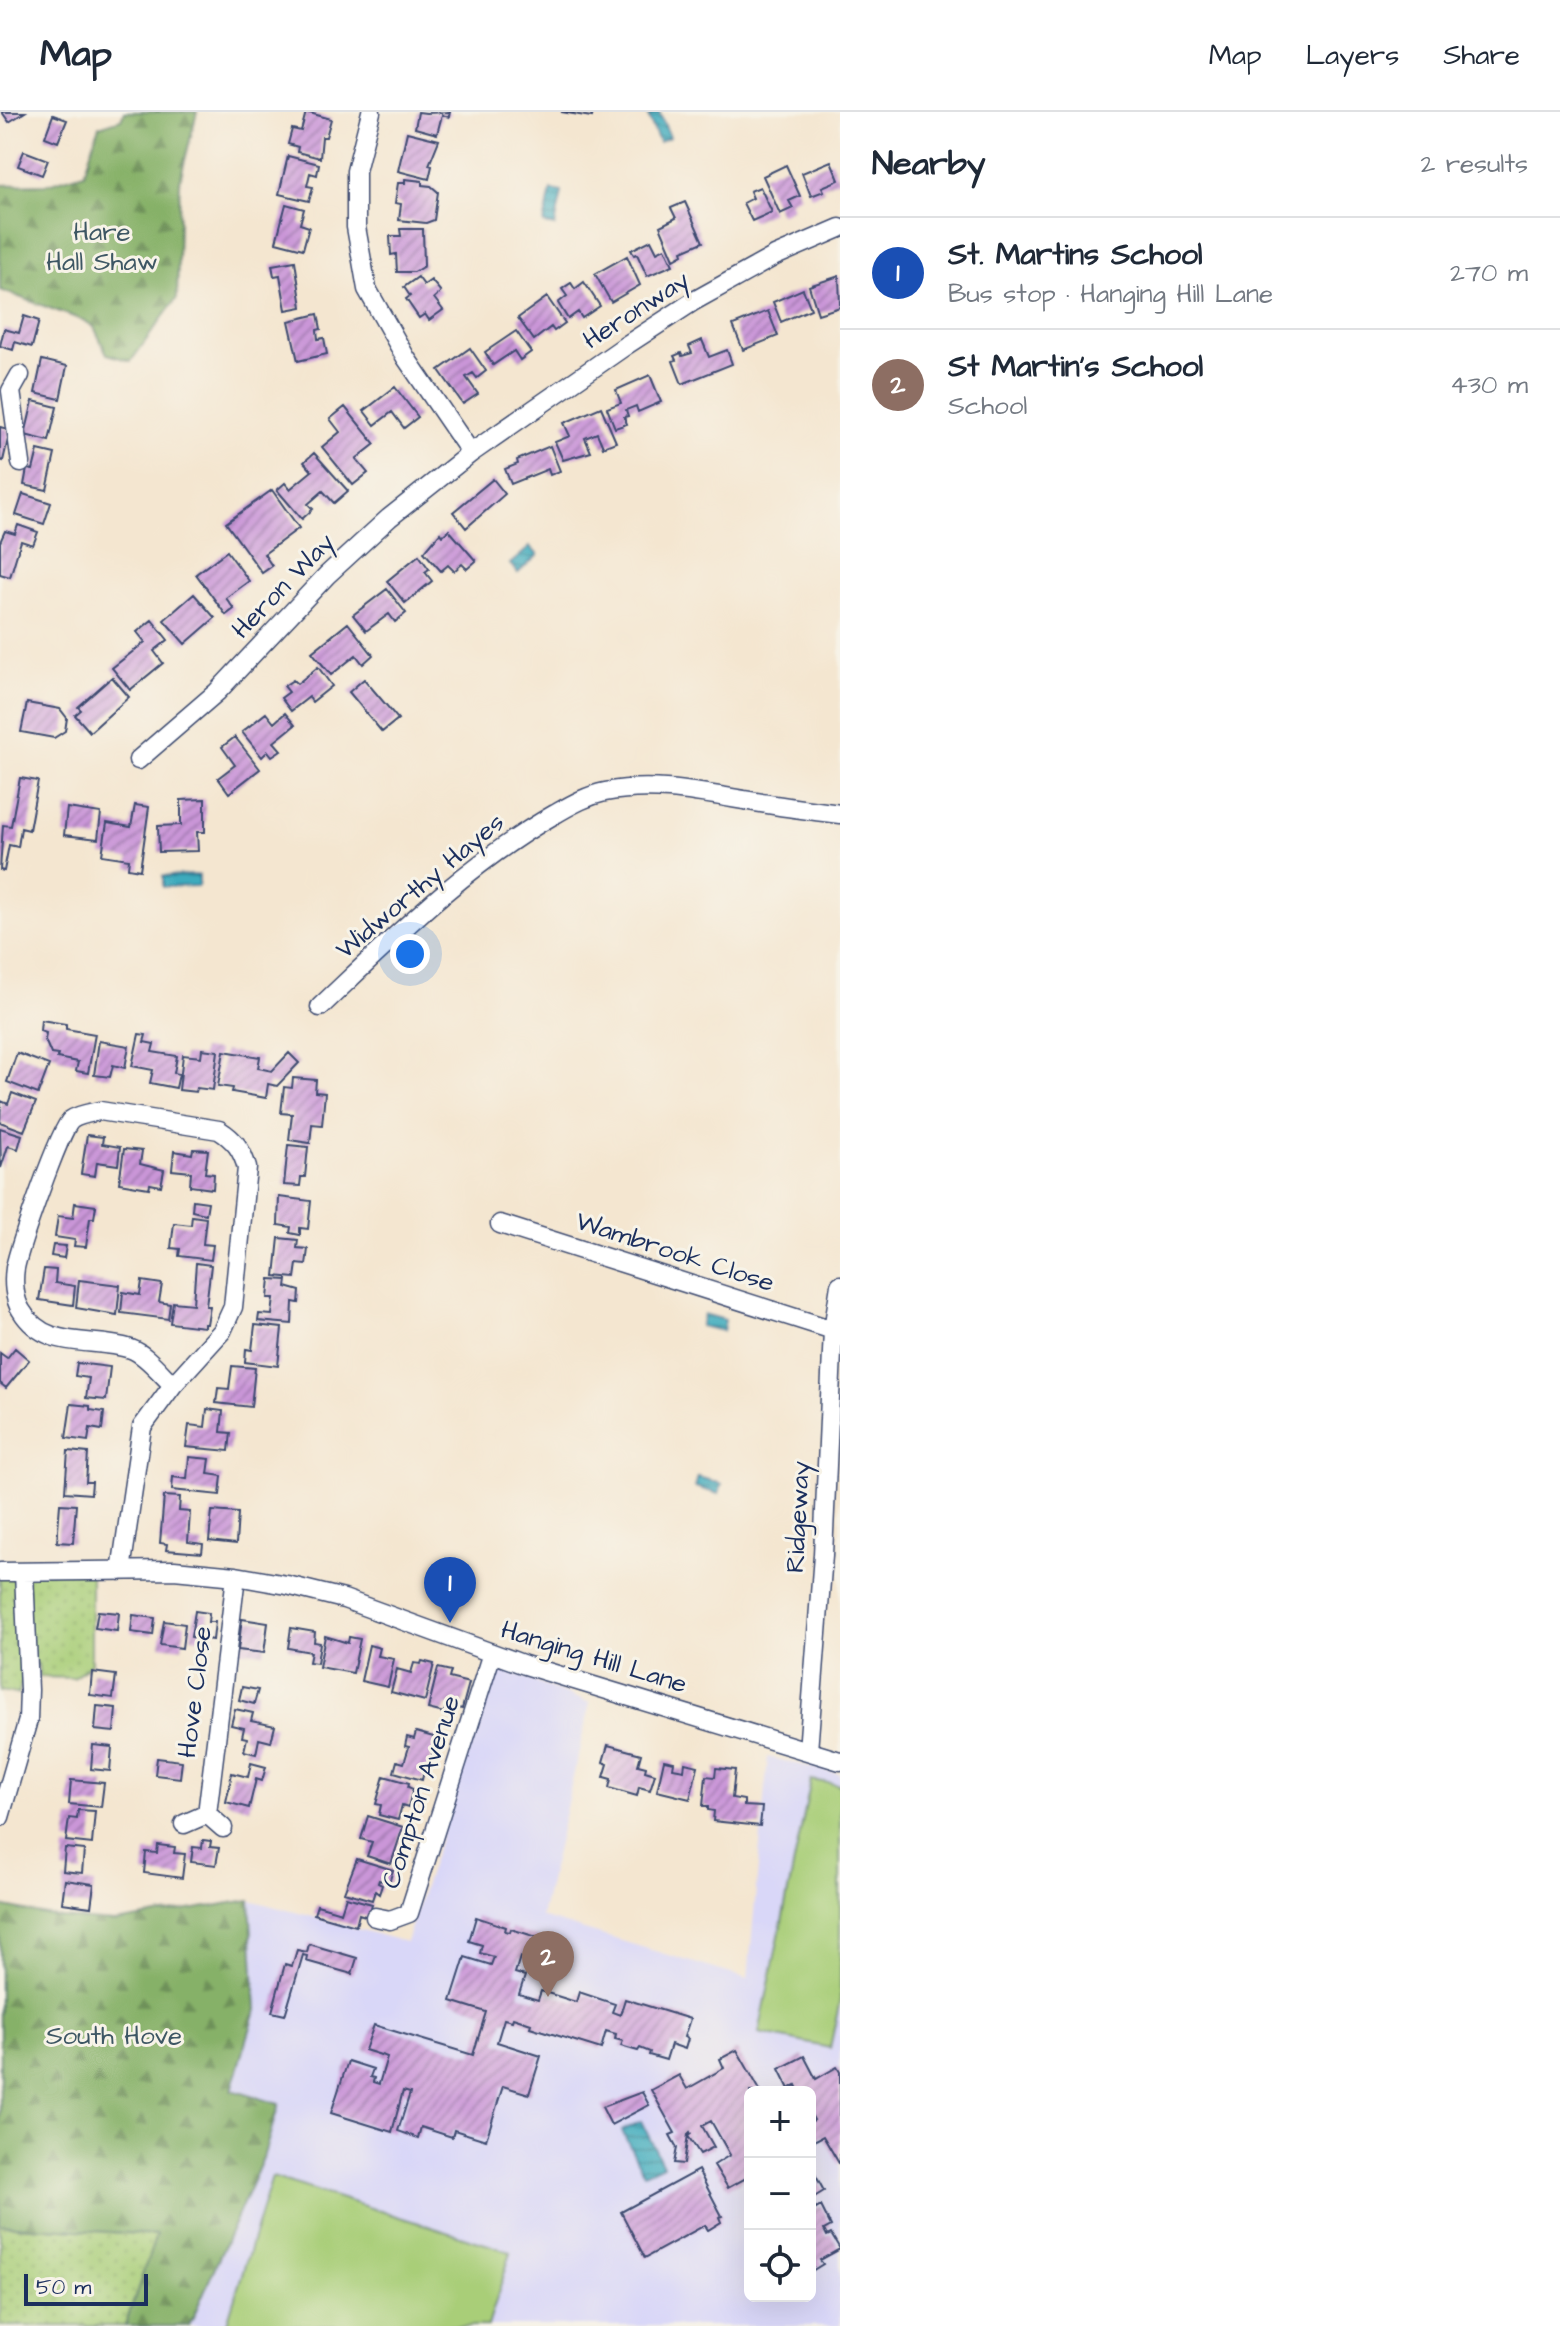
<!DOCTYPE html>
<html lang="en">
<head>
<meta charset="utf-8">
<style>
	:root { --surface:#fff; --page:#f2f2f3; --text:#1f2937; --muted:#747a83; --line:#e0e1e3; --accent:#1a73e8 }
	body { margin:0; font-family:"Architects Daughter",sans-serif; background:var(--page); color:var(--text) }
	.controls { position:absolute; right:24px; bottom:24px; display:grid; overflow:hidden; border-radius:12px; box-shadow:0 8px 32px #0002 }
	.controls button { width:72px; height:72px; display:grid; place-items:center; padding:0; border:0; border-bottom:2px solid var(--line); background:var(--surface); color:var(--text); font:40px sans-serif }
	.scale { position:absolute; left:24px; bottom:20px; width:124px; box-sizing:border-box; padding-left:8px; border:4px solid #1b2f5e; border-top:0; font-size:22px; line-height:28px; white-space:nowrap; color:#1b2f5e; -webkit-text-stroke:6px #f7f3e8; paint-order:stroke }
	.you { position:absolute; left:410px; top:842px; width:28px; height:28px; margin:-20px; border:6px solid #fff; border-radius:50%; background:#1a73e8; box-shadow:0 0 0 12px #1a73e833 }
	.badge { display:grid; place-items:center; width:52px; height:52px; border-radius:50%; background:var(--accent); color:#fff; font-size:26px; font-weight:700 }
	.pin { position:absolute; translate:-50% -66px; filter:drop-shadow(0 2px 4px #0008) }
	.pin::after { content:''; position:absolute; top:42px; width:28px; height:24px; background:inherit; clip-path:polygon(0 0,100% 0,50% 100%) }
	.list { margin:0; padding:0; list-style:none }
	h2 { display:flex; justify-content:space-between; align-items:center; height:104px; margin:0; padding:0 32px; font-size:34px }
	h2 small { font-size:26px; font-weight:400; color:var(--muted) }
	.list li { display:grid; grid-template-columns:52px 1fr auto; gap:24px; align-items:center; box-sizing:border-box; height:112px; padding:0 32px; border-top:2px solid var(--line) }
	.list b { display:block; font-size:30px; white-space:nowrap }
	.list p { margin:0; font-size:26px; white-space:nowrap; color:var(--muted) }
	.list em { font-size:26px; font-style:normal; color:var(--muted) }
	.icon { flex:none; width:44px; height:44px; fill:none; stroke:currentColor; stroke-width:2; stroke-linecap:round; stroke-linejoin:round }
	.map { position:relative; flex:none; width:840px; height:2214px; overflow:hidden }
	header { display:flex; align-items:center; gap:48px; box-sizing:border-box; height:112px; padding:0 40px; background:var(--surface); border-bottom:2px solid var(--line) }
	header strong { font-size:38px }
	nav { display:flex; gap:44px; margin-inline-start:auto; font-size:28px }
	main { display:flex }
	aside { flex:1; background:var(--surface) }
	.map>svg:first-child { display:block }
	.built { fill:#d9d7f8; fill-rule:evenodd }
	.grass { fill:url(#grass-dots); stroke:#627e6b; stroke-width:2 }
	.forest { fill:url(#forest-firs); stroke:#507063; stroke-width:2 }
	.pitch { fill:#a9ce78; stroke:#627e6b; stroke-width:2 }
	.water { fill:url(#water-rules); stroke:#2c6d8e; stroke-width:2 }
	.building { fill:url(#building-hatch) }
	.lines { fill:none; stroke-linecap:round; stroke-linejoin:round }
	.minor-casing { stroke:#3c4a6f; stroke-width:21 }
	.minor { stroke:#fff; stroke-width:18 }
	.labels { text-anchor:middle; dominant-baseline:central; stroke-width:6; stroke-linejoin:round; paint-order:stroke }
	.park-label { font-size:26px; fill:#3e5764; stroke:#f7f3e8 }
	.street-label { font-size:26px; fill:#1b2f5e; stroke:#f7f3e8 }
</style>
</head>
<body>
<header>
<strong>Map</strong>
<nav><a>Map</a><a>Layers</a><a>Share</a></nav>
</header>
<main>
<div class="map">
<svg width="840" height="2214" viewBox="0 0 840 2214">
	<defs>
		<pattern id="grass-dots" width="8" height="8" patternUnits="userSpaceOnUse" patternTransform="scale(2)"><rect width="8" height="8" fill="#a9ce78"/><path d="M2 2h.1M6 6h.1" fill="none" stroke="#91b16a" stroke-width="1.8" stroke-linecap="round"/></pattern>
		<pattern id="forest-firs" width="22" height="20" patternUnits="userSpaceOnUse" patternTransform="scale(2)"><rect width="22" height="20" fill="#86b168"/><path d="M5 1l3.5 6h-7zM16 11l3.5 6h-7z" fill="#6d9059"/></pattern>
		<pattern id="water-rules" width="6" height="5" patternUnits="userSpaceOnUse" patternTransform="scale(2)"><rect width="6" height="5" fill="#3eabbd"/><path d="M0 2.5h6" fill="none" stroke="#338c9d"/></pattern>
		<pattern id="building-hatch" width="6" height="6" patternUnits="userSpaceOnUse" patternTransform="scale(2)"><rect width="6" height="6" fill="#ca96d8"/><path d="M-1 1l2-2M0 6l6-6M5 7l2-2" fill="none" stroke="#a37bb2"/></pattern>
	</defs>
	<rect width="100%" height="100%" fill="#f7f3e8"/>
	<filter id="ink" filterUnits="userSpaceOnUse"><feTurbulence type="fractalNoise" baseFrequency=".0125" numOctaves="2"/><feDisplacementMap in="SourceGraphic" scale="16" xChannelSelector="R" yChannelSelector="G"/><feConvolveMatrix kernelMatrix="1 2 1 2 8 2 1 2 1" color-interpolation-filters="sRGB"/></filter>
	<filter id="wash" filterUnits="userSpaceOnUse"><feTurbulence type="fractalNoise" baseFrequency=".006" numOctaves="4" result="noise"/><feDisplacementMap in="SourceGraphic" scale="32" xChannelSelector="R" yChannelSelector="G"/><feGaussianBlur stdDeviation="1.8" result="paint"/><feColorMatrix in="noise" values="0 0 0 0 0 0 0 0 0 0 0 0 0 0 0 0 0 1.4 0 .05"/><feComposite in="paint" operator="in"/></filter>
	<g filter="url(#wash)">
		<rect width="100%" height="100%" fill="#f4e6d0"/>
		<path class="built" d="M496 1555 590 1591 541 1805 748 1867 768 1645 840 1662V2214H189L263 2046 278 1992 232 1978 256 1898 250 1788 406 1830ZM750 1980H810V2184H750Z"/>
		<path class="grass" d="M0 1460H91V1551L74 1566 39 1565 38 1552 28 1555 18 1582 0 1579Z
			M0 2113 157 2123 125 2214H0Z"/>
		<path class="forest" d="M124 0H197L180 68 177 186 131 249 107 242 94 215 85 209 0 178V73L48 72 84 61 99 14 121 7Z
			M250 1788 256 1898 232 1978 279 1992 263 2046 189 2214H125L156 2123 0 2113V1794L61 1806 115 1810Z"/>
		<path class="pitch" d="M811 1668 840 1673V1888L830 1936 759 1921Z
			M272 2065 511 2140 488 2214H226Z"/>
		<path class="water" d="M659 0 670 25 659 30 648 4Z
			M551 78 562 80 555 114 544 112Z
			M530 435 538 443 518 461 510 452Z
			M199 763V774L163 775V764Z
			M704 1202 725 1208 723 1219 700 1214Z
			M698 1365 722 1372 719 1382 695 1375Z
			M641 2009 663 2053 644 2062 622 2019Z"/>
		<g id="blocks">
			<path class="building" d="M2 0H25L9 10Z
				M306 0 331 7 326 25H322L320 46 297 40 298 35 288 32 292 17 301 19Z
				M418 0 426 1 450 0 449 5 442 3 437 22 415 16Z
				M561 0H593L592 5Z
				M53 3 67 8 58 30 45 25Z
				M407 20 439 28 429 53 432 54 429 67 398 59Z
				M24 39 48 48 42 63 18 54Z
				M288 44 319 52 317 63 310 61 307 74 313 75 309 89 279 82Z
				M831 49 839 68 822 75 824 79 811 84 802 61Z
				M786 53 800 84 789 89 793 96 780 102 763 64Z
				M405 67 422 69V73L431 74 438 80 434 108 426 111 399 108 401 92 395 91 398 71H405Z
				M760 75 772 100 752 109 743 91 753 86 750 79Z
				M685 90 703 130 682 139 683 142 674 147 660 114 676 106 671 96Z
				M286 92 304 97 300 112 309 115 303 137 276 130Z
				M400 117H423L424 154 414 160H397L396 142 391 143 390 124H401Z
				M651 128 657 140 665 136 673 153 647 164 637 142 634 143 631 138Z
				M627 144 640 173 611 190 595 162Z
				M295 149 302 195 286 198 280 163 274 164 272 153Z
				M839 164 840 195 818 202 809 174Z
				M418 165 424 173 431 168 441 180 434 186 443 198 429 208 425 202 419 206 406 187 410 184 404 175Z
				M584 170 600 194 582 206 578 200 568 207 558 191 567 184 562 177 571 171 575 177Z
				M803 177 811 197 781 210 773 190Z
				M547 185 565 211 554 219 551 215 534 228 518 206Z
				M768 199 778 224 743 238 733 213Z
				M318 202 321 217 317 218 318 227 324 226 327 242 298 249 289 209Z
				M24 204 39 209 32 235 15 230 13 238 0 234 4 217 19 221Z
				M516 219 531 240 520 248 514 239 493 253 485 240Z
				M702 228 709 245 727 238 732 252 682 272 673 249 676 248 674 244 681 241 682 244 692 241 689 234Z
				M470 236 486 259 477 266 473 261 466 265 478 282 463 292 439 258Z
				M42 248 67 254 60 287 35 281Z
				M650 263 661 290 638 300 636 294 626 298 628 304 624 305 627 312 615 316 607 296 621 291 616 278Z
				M395 275 418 305 404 316 392 300 375 313 364 299Z
				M33 289 57 295 49 329 25 323Z
				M345 295 375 332 356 347 368 361 353 373 322 335 340 320 330 307Z
				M601 295 616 330 603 335 597 321 585 326 591 340 563 348 555 330 570 324 564 311Z
				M0 315 8 317 9 323 3 349 0 348Z
				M550 334 560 359 550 363 548 357 511 372 505 357 518 352 517 348Z
				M38 338 55 342 47 378 24 373 27 357 33 358Z
				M314 341 348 379 334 391 323 379 308 392 313 397 302 407 277 378 285 371 290 377 312 359 304 350Z
				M493 367 505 382 466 416 453 400Z
				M272 378 299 416 264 442 272 454 262 461 226 411Z
				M23 382 51 391 44 412 16 403Z
				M18 413 38 420 33 433 21 429 10 465 0 462V430L5 419 15 422Z
				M449 418 476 449 467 457 462 452 454 459 448 453 441 459 424 440 440 421 442 424Z
				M227 439 249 469 226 486 234 497 226 503 196 462Z
				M419 443 429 457 425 460 432 469 405 491 387 469Z
				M387 477 406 501 395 510 389 502 366 519 353 503Z
				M194 482 215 506 185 532 164 508Z
				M152 508 168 528 154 539 163 551 130 578 112 556 145 530 137 520Z
				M348 511 373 543 363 552 356 543 331 563 312 540Z
				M318 555 332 574 312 590 309 585 291 599 281 586 289 580 284 574 293 568 297 572Z
				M112 565 129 585 90 620 75 603 81 598 78 595Z
				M364 567 398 607 382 620 349 580Z
				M27 591 60 597 67 606 65 619 54 626 21 620Z
				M266 601 274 611 285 601 295 613 274 630 281 638 272 644 268 639 262 645 242 620Z
				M235 625 260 657 229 681 218 666 235 653 222 635Z
				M20 666 38 669 29 718 21 716 18 735 9 733 4 759 0 758 3 713 11 714Z
				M205 687V720H197L198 739 159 740 158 714 181 713V688Z
				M135 693 149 695 140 758 128 756 129 747 102 743 107 711 131 715Z
				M67 696 101 701 98 727 64 723Z
				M41 908 66 912V917L95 922 88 961 76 959 78 950 57 946 58 943 51 942 45 928 46 921 40 919Z
				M139 922 146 923 144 930 154 932 152 940 177 944 174 961 179 962 176 976 150 971 153 958 132 954Z
				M99 929 129 934 125 956 113 953 110 965 94 963Z
				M202 937 218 939 213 978 197 976 196 980 179 978 183 943 201 945Z
				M224 939 260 945 258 956 272 959 289 941 299 951 277 974 268 972 266 986 232 980 233 976 218 974Z
				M17 941 49 953 38 982 7 970Z
				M293 966 316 968 315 980 325 981 322 1013 312 1012 310 1031 289 1028 292 1002 281 1001 284 975 292 976Z
				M12 981 36 990 24 1019 0 1010 1 989 8 992Z
				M0 1016 22 1023 18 1037 8 1034 1 1056Z
				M87 1023 103 1025 102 1032 120 1035 118 1053 97 1050 95 1064 81 1062Z
				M288 1033 308 1035 305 1065H301L300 1074 284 1073Z
				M124 1037 142 1039 140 1052 164 1058 161 1074 150 1072 149 1076 119 1071Z
				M193 1037 208 1038 205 1061 214 1062 213 1077 190 1074 191 1060 172 1058 174 1039 192 1042Z
				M279 1085 311 1089 308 1117 300 1116V1123L290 1121 291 1115 278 1113Z
				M193 1088 208 1090 206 1102 192 1099Z
				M75 1091 96 1094 94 1106H90L86 1135 74 1134 75 1128 55 1125 58 1104 73 1106Z
				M192 1104 206 1106 203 1132 213 1133 211 1148 179 1144 180 1137 171 1136 174 1111 191 1113Z
				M279 1126 298 1128 297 1136 308 1137 306 1153 297 1152 295 1166 275 1164Z
				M53 1133 66 1134 64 1146 51 1144Z
				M196 1151 211 1153 206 1194H210L207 1212H204V1215L170 1211 173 1190 193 1192Z
				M44 1157 56 1158 55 1171 75 1174 73 1193 39 1188Z
				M270 1167 287 1168 286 1175 300 1179 299 1191 293 1190 292 1212 258 1209 259 1202 272 1203 274 1186H268Z
				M79 1168 120 1173 117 1203 76 1196Z
				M142 1169 162 1172 159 1190 170 1192 168 1207 121 1201 123 1180 140 1183Z
				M255 1213 282 1216 278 1254 245 1250 246 1237 252 1238Z
				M15 1236 29 1248 6 1276 0 1271V1241L7 1246Z
				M77 1251 110 1255 106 1288 86 1286 89 1266 75 1264Z
				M232 1254 255 1256 251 1295 216 1291 218 1276 229 1277Z
				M71 1292 90 1294V1298L104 1300 102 1318 90 1316 88 1329 66 1326Z
				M207 1297 223 1299 221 1320 231 1321 229 1339 186 1335 189 1313 205 1315Z
				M68 1339 88 1341 86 1370H92L91 1382 65 1380Z
				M189 1345 210 1347 208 1362 222 1364 220 1383 172 1378 173 1365 187 1367Z
				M164 1384 180 1385 179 1399 190 1400 188 1430 203 1432 202 1441 166 1438 167 1432 160 1431Z
				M60 1392 76 1393 73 1431 57 1430Z
				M212 1399 238 1401 236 1432 209 1429Z
				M98 1499 119 1501 117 1519 95 1516Z
				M195 1499 209 1501 208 1510H215L213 1528 191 1525Z
				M133 1503 155 1506 153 1523 131 1520Z
				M242 1507 268 1511 264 1541 238 1538Z
				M164 1509 185 1512 182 1536 160 1533Z
				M291 1516 315 1520 314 1530 320 1531 317 1551 309 1550 311 1540 288 1536Z
				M325 1524 348 1531 349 1525 360 1527 353 1561 319 1555Z
				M369 1533 380 1536 378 1544 394 1547 388 1575 361 1569Z
				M422 1549 434 1552 425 1589 391 1580 397 1557 411 1561 414 1551 421 1552Z
				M438 1556 451 1559 449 1566 469 1571 462 1597 446 1593 444 1601 428 1597Z
				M92 1560 116 1563 113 1586 90 1583Z
				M242 1575 258 1578 254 1592 239 1588Z
				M97 1594 116 1596 114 1620 95 1618Z
				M235 1597 253 1601 251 1609 275 1614 271 1630 259 1627 256 1642 244 1639 247 1626 242 1625 244 1616 231 1613Z
				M416 1620 437 1626 427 1660 424 1659 422 1668 394 1660 397 1649 404 1651 409 1635 405 1634 407 1625 414 1627Z
				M93 1633 112 1635 110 1659 91 1657Z
				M608 1633 641 1642 638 1653 646 1655 645 1659 655 1662 650 1678 639 1675 637 1684 609 1676 611 1667 604 1665 608 1652 603 1650Z
				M157 1646 182 1649 180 1666 155 1663Z
				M664 1648 674 1650 673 1656 684 1658 685 1651 698 1654 690 1687 657 1679Z
				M251 1651 266 1655 262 1669 256 1667 249 1696 226 1690 232 1661 248 1665Z
				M716 1656 735 1658 732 1686 744 1688V1694L762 1695 760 1714 713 1709 714 1699 708 1698V1694H703L706 1664 715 1665Z
				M384 1664 409 1671 408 1675 413 1677 408 1695 402 1693 398 1708 379 1703 381 1693 376 1692Z
				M71 1668 104 1671 101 1695 69 1692Z
				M78 1698 95 1699 92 1732 66 1729 69 1706 77 1707Z
				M368 1704 403 1715 391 1752 367 1744 372 1730 361 1727Z
				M203 1728 211 1729 210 1735 219 1736 216 1753 191 1750 193 1735 202 1736Z
				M158 1733 175 1735 174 1741 185 1742 182 1766 144 1761 146 1740 157 1741Z
				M65 1736 84 1738 82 1761 63 1759Z
				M357 1747 393 1758 389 1771 379 1768 378 1771 382 1773 379 1782 375 1779 372 1788 344 1780Z
				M65 1768 94 1772 91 1795 62 1791Z
				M346 1785 372 1792 368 1805 359 1802 356 1814 314 1802 317 1793 341 1800Z
				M476 1805 506 1815 505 1819 510 1820 511 1817 540 1826 533 1850 520 1845 515 1861 525 1864 519 1882 538 1888 541 1879 576 1890 579 1880 615 1892 612 1900 620 1903 625 1887 690 1907 684 1925 688 1927 685 1937 671 1932 666 1948 649 1943 650 1940 640 1936 638 1939 621 1934 623 1929 615 1927 616 1922 606 1919 601 1937 530 1915 531 1912 513 1906 512 1909 504 1907 497 1930 541 1944 529 1982 503 1974 486 2028 454 2018 452 2025 421 2015 418 2026 398 2019 410 1981 403 1979 392 2020 331 2001 348 1949 373 1957 370 1965 374 1966 373 1970 379 1972 387 1945 365 1938 374 1913 473 1943 486 1900 451 1889 465 1845 491 1853 494 1845 480 1841 482 1833 469 1829Z
				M309 1832 357 1846 352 1862 306 1849 307 1844 303 1843 285 1903 272 1900 285 1852 292 1854 297 1838 307 1840Z
				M737 1938 761 1980H750V2064L728 2076 714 2053 730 2043 711 2009 702 2014 714 2035 700 2042 688 2024 691 2022 690 2020 688 2022 684 2052 674 2051 677 2036 670 2023 675 2021 651 1978 679 1963 687 1977 724 1956 720 1947Z
				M804 1944 816 1967 837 1955 840 1960V2053L823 2024 810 2031V2010L814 2008 810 2001V1980H799L796 1973 789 1977 779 1957Z
				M642 1980 649 1993 611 2013 602 1995Z
				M810 2053 824 2079 811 2087 816 2097 821 2094 831 2114 824 2118 827 2124 831 2122 840 2137 820 2148 823 2152 810 2160Z
				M698 2058 722 2104 719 2105 721 2110 708 2118 705 2113 645 2146 621 2100Z"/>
		</g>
	</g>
	<g filter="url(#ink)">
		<use href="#blocks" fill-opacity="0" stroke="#3c4a6f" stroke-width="2"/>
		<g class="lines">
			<g class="minor-casing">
				<path id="minor" d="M371 0 356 59V115L367 177 406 246 471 341
					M20 263 11 279 21 351
					M138 648 217 580 327 463 389 406 471 341 625 234 694 189 775 144 840 116
					M320 895C393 826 467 752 555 702 571 693 586 684 605 680 659 669 714 684 768 692 792 696 816 699 840 702
					M500 1112 833 1218
					M121 1459 142 1315 173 1273 222 1219 233 1195 247 1056C242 1038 235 1028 219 1018L100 999C91 1001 79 1002 71 1008 59 1019 19 1136 15 1156 13 1169 14 1187 21 1198 46 1240 92 1224 131 1237 146 1242 161 1262 173 1273
					M0 1460 174 1458 236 1464 287 1473 344 1487 525 1553 840 1649
					M808 1639 823 1443 833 1218 840 1173
					M207 1702 223 1716
					M0 1705 28 1608 29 1578 24 1460
					M184 1712 207 1702 236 1464
					M375 1805 390 1808 409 1801 492 1541"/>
			</g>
			<use href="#minor" class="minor"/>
		</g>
	</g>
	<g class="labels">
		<g class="park-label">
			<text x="102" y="120">Hare<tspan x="102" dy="30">Hall Shaw</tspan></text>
			<text x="114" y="1924">South Hove</text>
		</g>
		<g class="street-label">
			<text transform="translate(636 198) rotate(-33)">Heronway</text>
			<text transform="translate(283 474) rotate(-46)">Heron Way</text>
			<text transform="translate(420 774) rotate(-40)">Widworthy Hayes</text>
			<text transform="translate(675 1140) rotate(18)">Wambrook Close</text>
			<text transform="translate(798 1405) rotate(-87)">Ridgeway</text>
			<text transform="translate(594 1545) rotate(17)">Hanging Hill Lane</text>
			<text transform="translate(195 1580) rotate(-83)">Hove Close</text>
			<text transform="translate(421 1680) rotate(-72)">Compton Avenue</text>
		</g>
	</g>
</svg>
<div class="controls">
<button>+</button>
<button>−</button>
<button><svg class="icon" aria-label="locate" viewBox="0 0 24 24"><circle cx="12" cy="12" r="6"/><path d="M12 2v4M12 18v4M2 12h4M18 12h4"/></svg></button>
</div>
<div class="scale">50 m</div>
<div class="you"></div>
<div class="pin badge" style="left:450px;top:1511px;background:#1a4fb4">1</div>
<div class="pin badge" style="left:548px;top:1885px;background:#8d6e63">2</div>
</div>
<aside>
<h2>Nearby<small>2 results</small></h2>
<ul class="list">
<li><span class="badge" style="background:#1a4fb4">1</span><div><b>St. Martins School</b><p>Bus stop · Hanging Hill Lane</p></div><em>270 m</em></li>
<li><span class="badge" style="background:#8d6e63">2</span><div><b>St Martin's School</b><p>School</p></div><em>430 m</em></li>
</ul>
</aside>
</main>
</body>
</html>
